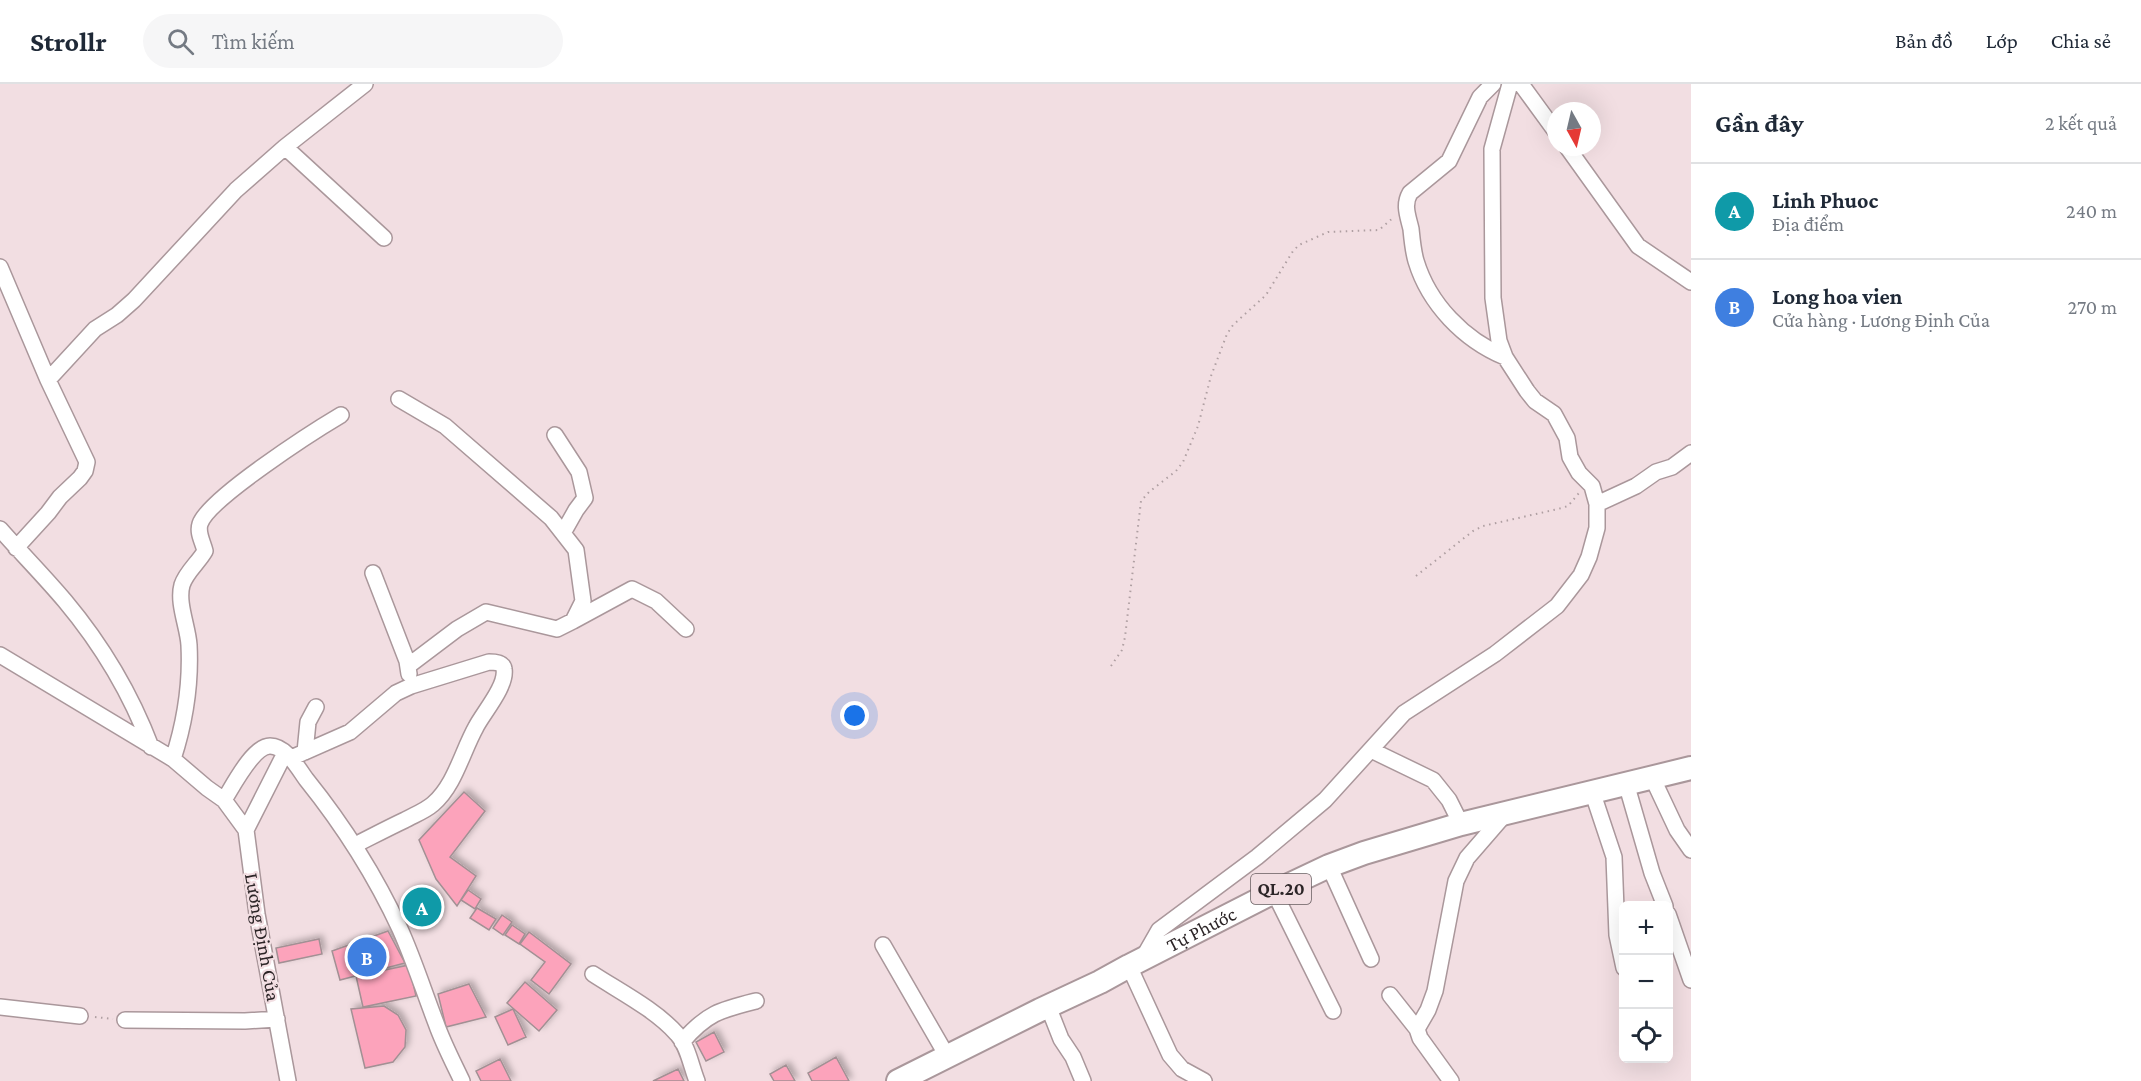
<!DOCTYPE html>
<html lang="vi">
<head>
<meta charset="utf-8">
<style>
	:root { --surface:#fff; --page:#f6f6f7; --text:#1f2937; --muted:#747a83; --line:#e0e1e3; --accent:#b45309 }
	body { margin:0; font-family:"Crimson Pro",serif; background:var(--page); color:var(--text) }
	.controls { position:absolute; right:18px; bottom:18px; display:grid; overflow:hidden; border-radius:9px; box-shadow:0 6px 24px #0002 }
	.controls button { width:54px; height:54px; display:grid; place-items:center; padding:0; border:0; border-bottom:2px solid var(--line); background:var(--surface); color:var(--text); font:30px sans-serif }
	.compass { position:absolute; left:1547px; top:18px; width:54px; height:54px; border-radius:50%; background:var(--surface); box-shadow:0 6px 24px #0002; rotate:172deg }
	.you { position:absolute; left:855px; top:632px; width:21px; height:21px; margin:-15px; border:4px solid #fff; border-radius:50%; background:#1a73e8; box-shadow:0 0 0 9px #1a73e833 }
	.badge { display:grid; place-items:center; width:39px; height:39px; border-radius:50%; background:var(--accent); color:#fff; font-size:20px; font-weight:700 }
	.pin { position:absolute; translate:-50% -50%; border:3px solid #fff; box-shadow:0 2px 6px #0006 }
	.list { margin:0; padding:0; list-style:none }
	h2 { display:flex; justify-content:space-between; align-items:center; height:78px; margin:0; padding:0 24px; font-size:26px }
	h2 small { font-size:20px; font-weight:400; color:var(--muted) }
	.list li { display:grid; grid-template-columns:39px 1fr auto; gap:18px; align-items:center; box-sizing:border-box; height:96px; padding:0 24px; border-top:2px solid var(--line) }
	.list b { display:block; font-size:22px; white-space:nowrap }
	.list p { margin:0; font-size:20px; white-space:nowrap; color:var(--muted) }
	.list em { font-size:20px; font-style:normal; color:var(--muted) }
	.icon { flex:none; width:33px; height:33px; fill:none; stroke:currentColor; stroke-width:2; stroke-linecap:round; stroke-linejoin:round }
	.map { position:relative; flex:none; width:1691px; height:997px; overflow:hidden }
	header { display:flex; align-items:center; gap:36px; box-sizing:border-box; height:84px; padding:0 30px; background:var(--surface); border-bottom:2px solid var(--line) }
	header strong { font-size:28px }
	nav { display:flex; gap:33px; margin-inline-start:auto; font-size:21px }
	.search { width:420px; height:54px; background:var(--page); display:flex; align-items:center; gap:15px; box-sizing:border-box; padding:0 21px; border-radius:33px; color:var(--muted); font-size:22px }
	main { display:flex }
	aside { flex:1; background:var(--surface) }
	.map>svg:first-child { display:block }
	.building { fill:#fca3bb; stroke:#a29094; stroke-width:1.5; filter:url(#shadow) }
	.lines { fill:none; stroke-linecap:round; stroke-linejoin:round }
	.minor-casing { stroke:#aa979b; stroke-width:18 }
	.highway-casing { stroke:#aa979b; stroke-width:26 }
	.path { stroke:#af9fa2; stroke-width:2; stroke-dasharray:1.5 4.5; stroke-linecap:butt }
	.minor { stroke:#fff; stroke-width:15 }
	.highway { stroke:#fff; stroke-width:22 }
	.labels { text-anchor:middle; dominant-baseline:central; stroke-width:4.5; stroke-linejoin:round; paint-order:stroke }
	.shield { fill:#f2dee2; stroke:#675c5f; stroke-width:1.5 }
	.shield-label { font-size:18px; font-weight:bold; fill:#2c2527 }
	.street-label { font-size:20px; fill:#2c2527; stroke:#f2dee2 }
</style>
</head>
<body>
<header>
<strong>Strollr</strong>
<div class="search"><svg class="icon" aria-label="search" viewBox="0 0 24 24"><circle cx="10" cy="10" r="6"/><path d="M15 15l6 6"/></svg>Tìm kiếm</div>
<nav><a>Bản đồ</a><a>Lớp</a><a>Chia sẻ</a></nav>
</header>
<main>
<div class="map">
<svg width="1691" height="997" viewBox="0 0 1691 997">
	<defs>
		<filter id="shadow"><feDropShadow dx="3.5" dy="-3.5" stdDeviation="3" flood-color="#0004"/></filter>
	</defs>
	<rect width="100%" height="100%" fill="#f2dee2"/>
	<path class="building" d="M464 708 485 727 450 773 476 792 457 822 436 795 419 756Z
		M404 823a18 18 0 1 1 36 0a18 18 0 1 1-36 0Z
		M468 806 481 815 475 825 461 816Z
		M477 824 496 835 489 846 470 834Z
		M502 831 512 838 503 851 493 844Z
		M512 841 525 850 519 860 505 851Z
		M388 847 405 879 340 896 332 867Z
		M529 848 571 880 549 910 531 896 545 878 520 860Z
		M319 855 322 870 279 879 276 864Z
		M409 881 416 912 363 923 356 892Z
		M525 898 557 926 539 947 507 919Z
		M469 900 486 933 446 943 438 910Z
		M384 922 398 931 406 946 405 963 393 978 365 984 351 925Z
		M513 925 526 953 508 961 495 933Z
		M714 948 724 968 706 977 696 958Z
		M836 973 849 997H812L808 989Z
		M500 975 511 997H481L476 987Z
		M786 981 795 997H774L770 990Z
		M678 985 684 997H653Z"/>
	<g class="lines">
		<g class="minor-casing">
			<path id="minor" d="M1493 0 1480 13 1449 77 1410 109C1403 121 1408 132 1411 145 1412 155 1413 167 1416 177 1429 220 1464 256 1505 273
				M1521 0 1556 48
				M285 63 384 154
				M1567 63 1638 162 1691 198
				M0 183 48 296 87 378 85 387 80 394 60 413 48 429 16 464
				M48 296 95 245 117 231 134 216 236 106 285 63 365 0
				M399 315 445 342 551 434 576 466 583 517 573 537 557 545 486 528 457 545 408 582
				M555 351 579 388 585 414 576 426 563 449
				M1597 420 1636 402 1656 388 1672 383 1691 369
				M0 445C21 469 44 492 65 517 101 560 131 610 151 663
				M373 489 407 577 409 590
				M573 537 632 505 656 517 686 545
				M0 571 173 675 207 704 224 716 246 746 257 830 288 997
				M1371 666 1433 696 1449 716 1461 740
				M305 668 308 638 316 623
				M291 674 350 648 396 609 411 602 489 578C494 578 503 578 504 585 507 602 483 629 476 643 462 668 455 701 433 720 425 727 414 731 405 736 388 744 371 753 355 761
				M173 675C185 638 191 600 189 561 188 543 177 519 182 501 186 488 199 478 205 467 203 458 197 449 200 440 208 415 314 347 341 331
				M1652 693 1677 746 1691 766
				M1626 699 1652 789 1665 822
				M1592 707 1614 773 1617 851 1624 884
				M224 716C233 702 253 662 270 662 286 662 298 684 306 695 343 741 375 791 400 845 414 876 424 908 436 939 443 959 453 978 462 997
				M246 746 285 669
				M1329 782 1371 875
				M1274 808 1333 927
				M1668 830 1691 896
				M883 861 947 972
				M1143 874 1159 846 1257 773 1325 716 1404 629 1495 570 1557 522 1581 491 1589 473 1597 444V420L1592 402 1579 389 1570 373 1567 354 1554 330 1535 317 1527 307 1505 273 1499 257 1493 214 1492 65 1510 0
				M1129 882 1170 971 1182 985 1204 997
				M593 890C619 907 656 926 677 950 688 962 691 982 697 997
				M1390 911 1417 945 1420 954 1451 997
				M1048 922 1061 955 1073 973 1083 997
				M0 923 80 932
				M125 936 245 937 277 935
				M1417 945 1428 926 1435 907 1456 797 1467 774 1506 729
				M682 958C707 929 720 926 756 917"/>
		</g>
		<g class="highway-casing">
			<g id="highway">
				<path id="s1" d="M898 997 1040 926 1100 898 1129 882 1274 808 1329 782 1364 769 1461 740 1691 684"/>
			</g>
		</g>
		<path class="path" d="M1416 492 1473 447 1483 442 1558 425 1568 422 1579 409
			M1111 582 1122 566 1125 553 1141 417 1149 408 1176 387 1183 378 1198 342 1211 292 1227 250 1233 241 1266 211 1293 167 1299 161 1328 148 1379 146 1394 133
			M95 933 113 935"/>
		<use href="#minor" class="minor"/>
		<use href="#highway" class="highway"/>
	</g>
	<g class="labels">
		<rect class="shield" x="1251" y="790" width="60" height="30" rx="4.5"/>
		<g class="shield-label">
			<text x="1281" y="805">QL.20</text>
		</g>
		<g class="street-label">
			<text stroke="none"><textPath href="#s1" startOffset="339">Tự Phước</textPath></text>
			<text transform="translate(263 853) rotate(80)">Lương Định Của</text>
		</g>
	</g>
</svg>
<div class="controls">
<button>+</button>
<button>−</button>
<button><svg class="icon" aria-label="locate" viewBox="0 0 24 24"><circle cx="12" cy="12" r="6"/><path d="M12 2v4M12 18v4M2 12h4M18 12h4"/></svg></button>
</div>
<svg class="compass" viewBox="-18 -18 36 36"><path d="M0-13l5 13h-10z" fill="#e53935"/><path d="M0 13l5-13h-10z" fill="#747a83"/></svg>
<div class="you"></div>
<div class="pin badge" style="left:422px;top:823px;background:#0f9aa8">A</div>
<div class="pin badge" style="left:367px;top:873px;background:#3f7fe0">B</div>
</div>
<aside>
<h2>Gần đây<small>2 kết quả</small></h2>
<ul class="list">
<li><span class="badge" style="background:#0f9aa8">A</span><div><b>Linh Phuoc</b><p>Địa điểm</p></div><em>240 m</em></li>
<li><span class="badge" style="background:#3f7fe0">B</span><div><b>Long hoa vien</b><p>Cửa hàng · Lương Định Của</p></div><em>270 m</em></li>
</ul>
</aside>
</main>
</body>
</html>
